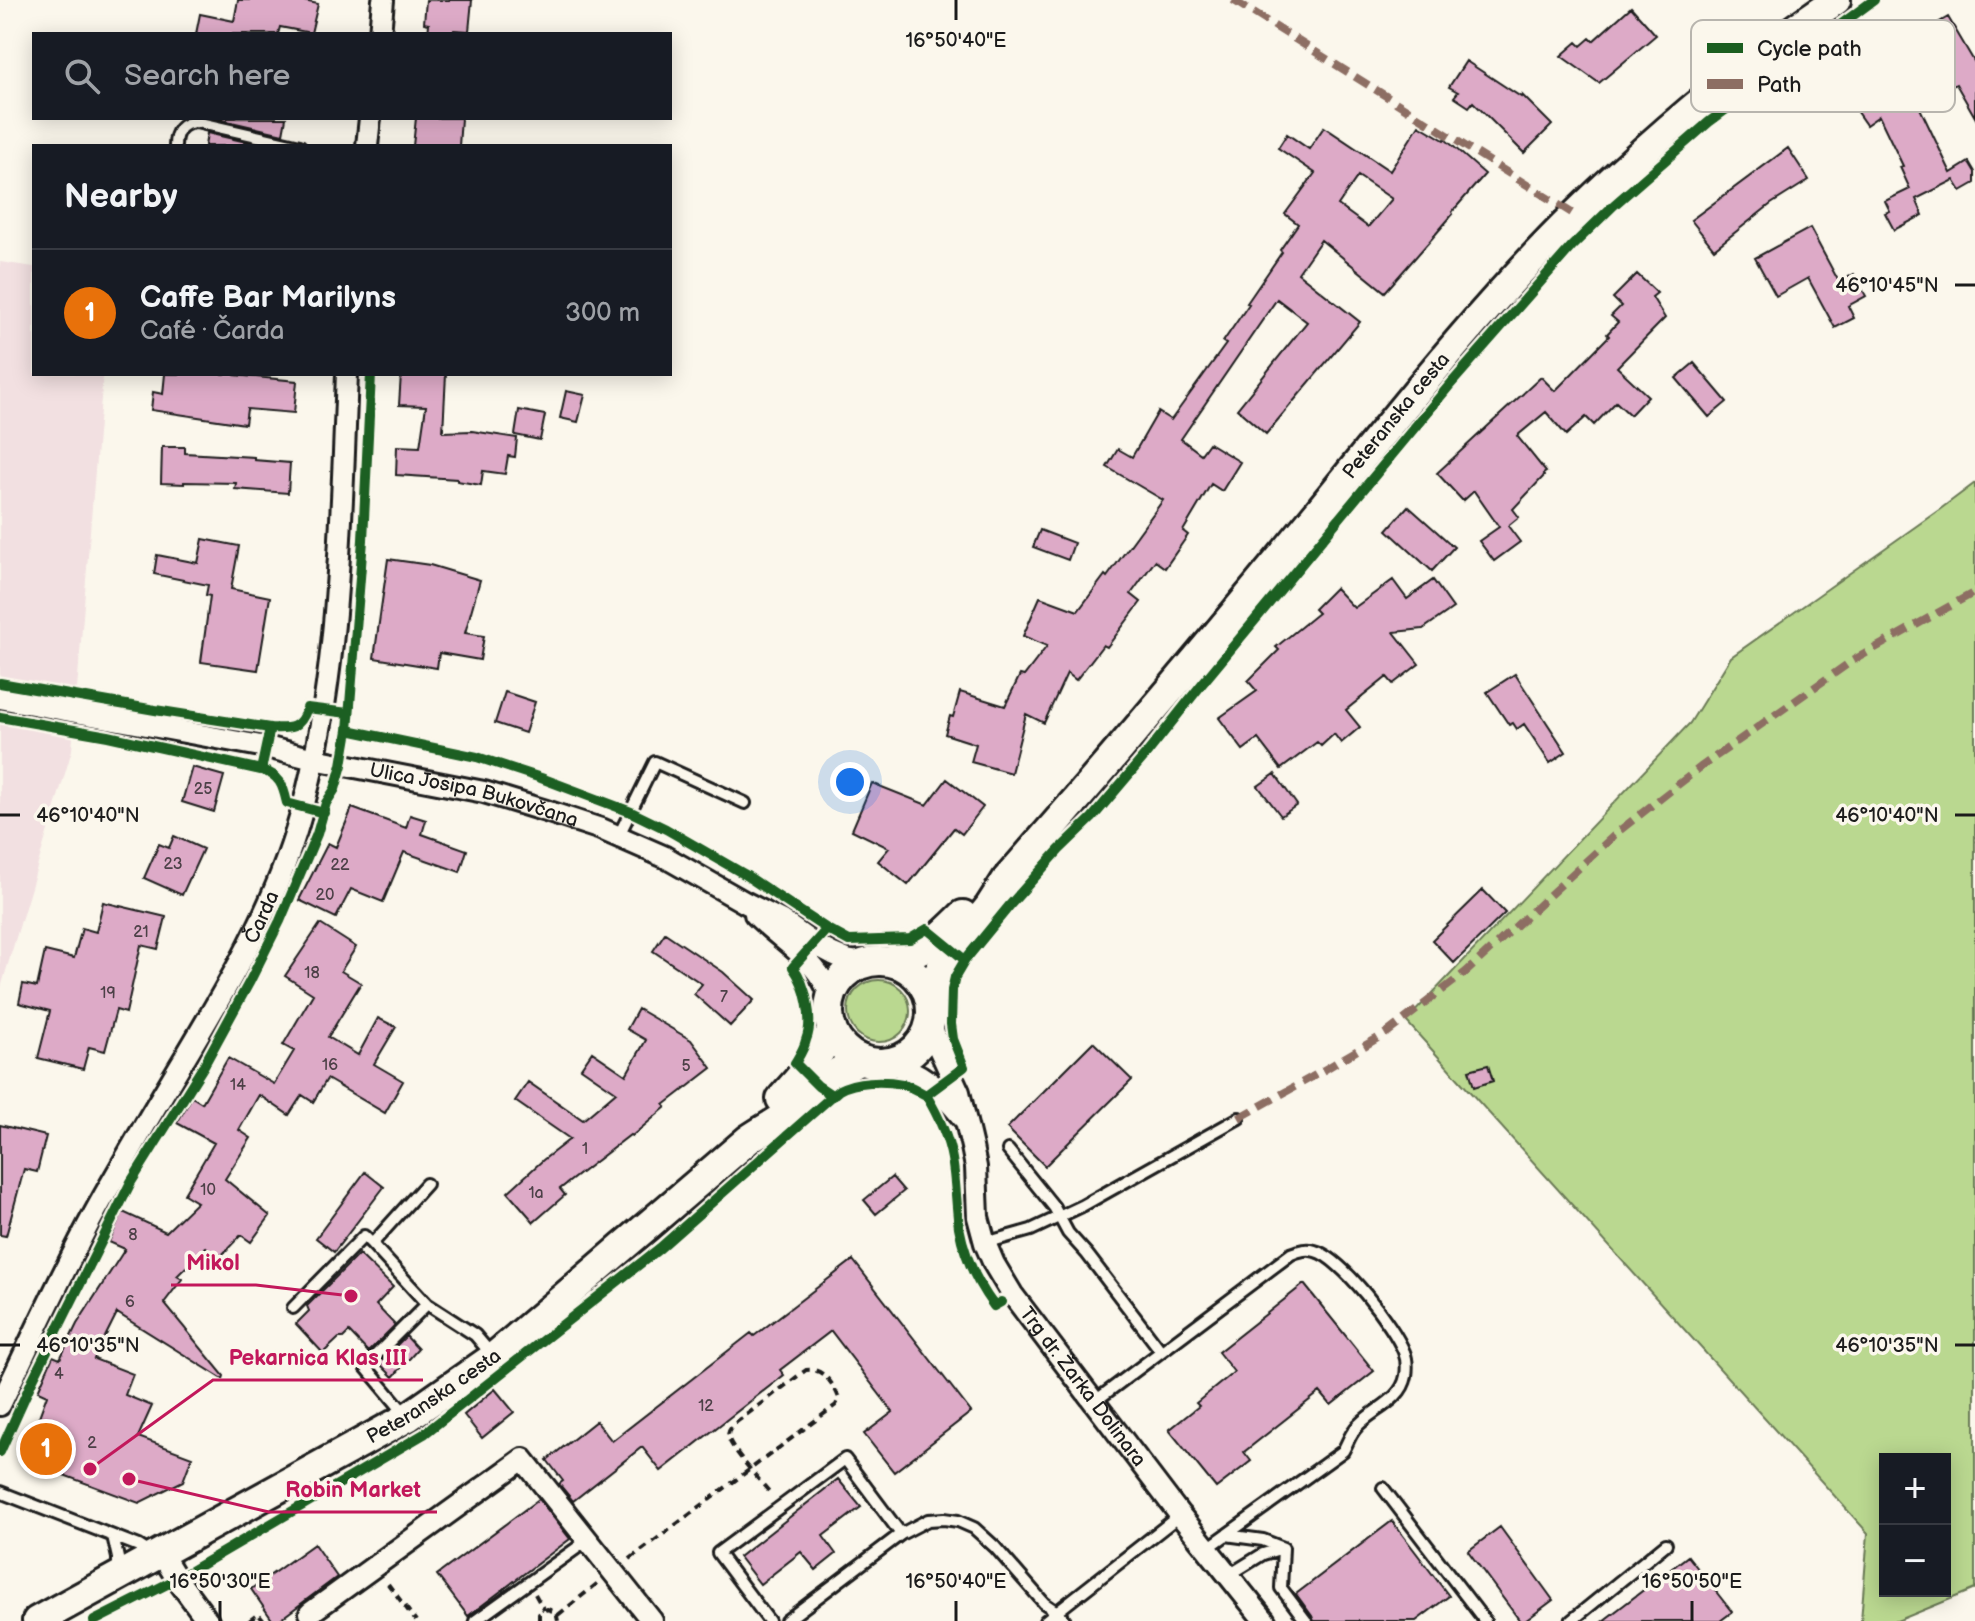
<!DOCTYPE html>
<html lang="en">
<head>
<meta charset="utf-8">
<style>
	:root { --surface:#171b24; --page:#242831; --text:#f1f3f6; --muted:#9ea1a6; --line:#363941; --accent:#d1495b }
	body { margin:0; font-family:"Balsamiq Sans",sans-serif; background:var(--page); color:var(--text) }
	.controls { position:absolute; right:24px; bottom:24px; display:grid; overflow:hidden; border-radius:0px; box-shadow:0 4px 20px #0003 }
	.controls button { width:72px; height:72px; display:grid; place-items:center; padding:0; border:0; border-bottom:2px solid var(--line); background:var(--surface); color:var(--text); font:40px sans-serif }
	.you { position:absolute; left:850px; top:782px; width:28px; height:28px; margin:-20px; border:6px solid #fff; border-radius:50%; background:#1a73e8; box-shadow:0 0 0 12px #1a73e833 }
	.badge { display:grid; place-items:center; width:52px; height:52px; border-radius:50%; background:var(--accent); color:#fff; font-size:26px; font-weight:700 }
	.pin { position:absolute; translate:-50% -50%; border:4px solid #fff; box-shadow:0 2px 8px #0006 }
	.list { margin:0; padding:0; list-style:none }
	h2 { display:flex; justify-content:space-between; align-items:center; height:104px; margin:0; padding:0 32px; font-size:34px }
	h2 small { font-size:26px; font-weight:400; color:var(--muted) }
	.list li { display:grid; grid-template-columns:52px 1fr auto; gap:24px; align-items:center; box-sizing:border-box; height:128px; padding:0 32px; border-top:2px solid var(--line) }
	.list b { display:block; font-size:30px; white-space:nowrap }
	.list p { margin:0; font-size:26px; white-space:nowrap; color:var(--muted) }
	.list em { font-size:26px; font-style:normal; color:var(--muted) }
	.icon { flex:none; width:44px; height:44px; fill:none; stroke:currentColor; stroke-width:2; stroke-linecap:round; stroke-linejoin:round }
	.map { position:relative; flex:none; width:1975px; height:1621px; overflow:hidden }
	.search { position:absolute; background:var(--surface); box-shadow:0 4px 20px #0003; left:32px; top:32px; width:640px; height:88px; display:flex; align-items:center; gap:20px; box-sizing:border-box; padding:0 28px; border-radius:0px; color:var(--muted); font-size:30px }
	.panel { position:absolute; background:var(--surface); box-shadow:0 4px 20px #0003; left:32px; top:144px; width:640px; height:232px; border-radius:0px }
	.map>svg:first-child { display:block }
	.built { fill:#f2e0e1 }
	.green { fill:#bad890; stroke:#6b7a56; stroke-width:2; fill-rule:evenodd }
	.building { fill:#ddaac7; stroke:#1c1c1c; stroke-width:2; fill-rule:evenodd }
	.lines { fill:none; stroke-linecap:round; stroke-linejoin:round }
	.lane-casing { stroke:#1c1c1c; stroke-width:16 }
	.street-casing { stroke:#1c1c1c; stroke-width:26 }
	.secondary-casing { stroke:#1c1c1c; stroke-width:34 }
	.path { stroke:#1c1c1c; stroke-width:4; stroke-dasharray:8 6; stroke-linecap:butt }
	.lane { stroke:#fbf7ec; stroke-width:10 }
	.street { stroke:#fbf7ec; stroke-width:20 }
	.secondary { stroke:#fbf7ec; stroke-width:28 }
	.quiet { stroke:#8d6e63; stroke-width:8; stroke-dasharray:16 8; stroke-linecap:butt }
	.cycleway-casing { stroke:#fbf7ec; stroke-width:15 }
	.cycleway { stroke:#1b5e20; stroke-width:10 }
	.ticks { fill:none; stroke:#1c1c1c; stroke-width:3 }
	.labels { text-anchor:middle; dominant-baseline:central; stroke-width:7; stroke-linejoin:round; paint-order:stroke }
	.number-label { font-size:16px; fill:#4c4047 }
	.street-label { font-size:20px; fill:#1c1c1c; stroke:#fbf7ec }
	.key { fill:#fbf7ec; stroke:#b8b5ae; stroke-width:2 }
	.key-label { font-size:22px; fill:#1c1c1c }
	.ticks-label { font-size:20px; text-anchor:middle; fill:#1c1c1c; stroke:#fbf7ec; stroke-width:7; stroke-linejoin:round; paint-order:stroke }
	.leader { fill:none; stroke:#c2185b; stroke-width:3 }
	.callout-dot { fill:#c2185b; stroke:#fbf7ec; stroke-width:3 }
	.callout-label { font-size:22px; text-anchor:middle; font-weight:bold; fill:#c2185b; stroke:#fbf7ec; stroke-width:7; stroke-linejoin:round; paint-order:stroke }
</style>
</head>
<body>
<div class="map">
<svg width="1975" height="1621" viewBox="0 0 1975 1621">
	<rect width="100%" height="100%" fill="#fbf7ec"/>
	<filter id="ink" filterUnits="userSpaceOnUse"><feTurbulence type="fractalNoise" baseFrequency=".0125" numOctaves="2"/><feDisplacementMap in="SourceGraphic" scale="16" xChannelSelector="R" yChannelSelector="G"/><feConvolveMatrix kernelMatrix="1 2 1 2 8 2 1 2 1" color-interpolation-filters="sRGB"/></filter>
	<g filter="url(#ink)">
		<path class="built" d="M0 262 34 267V374H103L72 750 0 991Z"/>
		<path class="green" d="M1975 483V1589L1897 1621H1861L1868 1533 1406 1021 1690 723 1731 657 1939 510ZM1885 1459H1945V1591H1885Z
			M848 1011a31 31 0 1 1 62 0a31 31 0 1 1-62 0Z"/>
		<path class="building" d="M238 0H299L318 4 311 33 280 27 278 34H196L200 14 234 21Z
			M426 0H472L469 31 454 30 453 34H428L429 24 424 23Z
			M1631 7 1656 35 1599 83 1561 56 1577 42 1581 46 1590 38 1593 41Z
			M1948 17 1975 63V117L1956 84 1918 104 1951 173 1969 162 1975 172V183L1961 191 1954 180 1916 199 1923 215 1894 230 1885 213 1890 211 1885 201 1910 189 1900 167 1903 166 1879 116 1866 125 1843 92 1881 67 1930 41 1924 31Z
			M1466 61 1521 97 1522 95 1552 125 1524 153 1473 102 1469 107 1454 97 1458 92 1449 87Z
			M214 118H286L283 134Z
			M416 118H461L459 146H413Z
			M1419 125 1444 140 1445 139 1485 174 1452 212 1453 214 1428 243 1385 292 1321 240 1298 273 1360 322 1266 434 1237 409 1307 322 1277 299 1181 439 1201 454 1209 443 1240 462 1222 491 1211 484 1183 531 1188 535 1165 568 1155 561 1131 594 1141 602 1107 647 1103 645 1076 680 1067 673 1044 723 1026 714 1011 773 971 762 976 744 945 734 950 716 953 717 960 692 1005 706 1020 675 1024 676 1047 646 1023 636 1040 597 1078 611 1105 575 1107 577 1163 500 1107 467 1118 449 1132 457 1158 412 1171 420 1226 344 1223 342 1249 304 1247 303 1282 252 1280 250 1298 224 1285 214 1315 173 1278 148 1287 134 1309 149 1324 127 1390 171ZM1358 176 1392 199 1368 227 1338 205Z
			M207 133 264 146H205Z
			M1788 148 1809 180 1771 204 1714 249 1691 220Z
			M1810 228 1839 282 1854 274 1866 296 1848 306 1854 318 1835 328 1808 278 1776 296 1755 258Z
			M1637 274 1657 293 1652 297 1665 318 1617 367 1648 396 1630 415 1616 402 1594 425 1586 417 1566 435 1546 412 1517 436 1546 472 1543 474 1544 476 1513 509 1519 517 1508 526 1520 542 1494 561 1479 541 1499 527 1474 491 1463 501 1437 473 1541 377 1555 391 1609 336 1607 334 1618 322 1611 316 1621 306 1613 298Z
			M1694 363 1727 402 1709 417 1676 378Z
			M165 374H235V375L297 381 294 413 247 409 245 424 151 410 153 392 163 394Z
			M401 374H446L443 432 472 431 517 438 515 457 508 456 505 474 483 471 481 485 457 481V479L396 475 397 446 420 447 426 406 399 405Z
			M566 391 585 395 578 422 560 418Z
			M519 410 545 415 540 440 515 435Z
			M162 447H185V453L254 457V460L290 463 288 493 235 489 236 483 184 482V484L161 483Z
			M1408 506 1454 547 1432 571 1387 530Z
			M1040 530 1074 543 1068 560 1033 547Z
			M203 539 239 546 231 589 270 597 258 670 201 662 210 596 206 595 208 585 154 574 157 555 198 563Z
			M388 559 430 565 480 580 465 633 484 636 480 660 439 653 437 668 374 658Z
			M1393 580 1407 599 1433 580 1453 608 1423 629 1394 632 1419 664 1393 684 1387 677 1346 710 1360 727 1341 743 1334 734 1321 746 1317 742 1281 769 1258 739 1243 750 1219 718 1257 691 1248 681 1279 650 1276 647 1318 613 1314 609 1335 588 1354 608Z
			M1515 674 1566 752 1550 763 1524 724 1517 729 1513 723 1509 725 1487 692Z
			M505 692 535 702 525 733 495 723Z
			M192 767 224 776 214 812 182 802Z
			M1275 774 1297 805 1281 816 1258 786Z
			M947 779 983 807 962 834 954 828 908 885 878 861 889 848 852 830 872 783 927 805Z
			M352 808 406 828 410 815 426 820 422 834 467 850 460 872 404 852 383 902 351 889 336 918 299 900 328 843 336 847Z
			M174 836 203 849 182 895 144 878 159 844 169 848Z
			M1483 890 1505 913 1454 963 1432 940Z
			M103 902 166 917 158 949 141 945 126 1013 116 1010 105 1051 89 1047 83 1069 38 1058 50 1011 19 1003 23 984 37 987 45 951 74 958 82 928 96 932Z
			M320 924 356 947 341 971 361 983 328 1037 358 1055 378 1018 396 1027 374 1064 403 1081 385 1113 327 1079 313 1102 302 1095 289 1115 259 1095 239 1130 251 1138 225 1179 270 1216 251 1242 241 1235 218 1259 206 1247 177 1276 182 1279 164 1303 224 1376 223 1379 117 1313 94 1359 133 1374 125 1395 152 1406 138 1437 192 1457 183 1481 139 1503 23 1460 47 1395 38 1391 53 1356 60 1359 77 1324 125 1249 109 1242 123 1212 166 1232 197 1202 184 1194 214 1143 177 1123 192 1097 202 1103 228 1058 274 1084 294 1051 283 1045 313 994 285 976Z
			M665 933 723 972 754 1000 730 1026 694 994 702 984 653 951Z
			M638 1009 691 1040 712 1068 664 1105 666 1107 632 1136 630 1135 560 1189 565 1195 534 1222 508 1192 543 1160 570 1139 515 1101 528 1082 583 1120 616 1092 581 1068 592 1052 626 1075 646 1040 627 1029Z
			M1093 1042 1132 1080 1045 1166 1007 1128Z
			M1488 1065 1493 1081 1474 1087 1469 1070Z
			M0 1125 46 1136 37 1172 24 1169 6 1236 0 1235Z
			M365 1172 384 1187 334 1252 316 1238Z
			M892 1177 904 1191 876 1214 864 1200Z
			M359 1254 393 1287 376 1305 395 1325 368 1352 349 1332 343 1338H339L323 1353 296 1324 309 1311 307 1306Z
			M853 1260 971 1412 894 1472 864 1434 893 1412 831 1331 780 1370 784 1375 661 1471 642 1447 573 1501 559 1484 563 1481 547 1460 596 1421 612 1441 751 1333 754 1336Z
			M1304 1284 1374 1371 1331 1405 1320 1392 1244 1452 1251 1461 1216 1488 1169 1430 1199 1406 1196 1403 1234 1372 1218 1352Z
			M406 1336 418 1349 393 1377 379 1363Z
			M495 1389 514 1412 482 1438 464 1415Z
			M838 1479 861 1507 823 1536 836 1554 816 1570 801 1552 760 1584 739 1557Z
			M539 1499 570 1539 468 1616 437 1575Z
			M1392 1521 1449 1596 1416 1621H1314L1312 1616 1296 1594Z
			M1500 1527 1553 1600 1525 1621H1520L1468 1551Z
			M314 1544 337 1577 278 1621H273L251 1589Z
			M1688 1556 1732 1612 1720 1621H1603Z"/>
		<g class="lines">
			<g class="lane-casing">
				<path id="lane" d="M175 146C175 132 181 123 196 122L300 146
					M618 837 655 762 745 803
					M1008 1150 1054 1207 1068 1233 1087 1254 1161 1351
					M426 1184 372 1244 427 1304
					M985 1243 1031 1230 1082 1206 1239 1118
					M293 1308 364 1236 372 1244
					M1094 1402 1291 1254C1299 1251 1306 1248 1315 1251 1341 1257 1394 1326 1404 1352 1407 1359 1407 1369 1406 1376 1401 1403 1369 1410 1355 1429 1350 1435 1347 1444 1343 1451L1208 1548
					M407 1416 365 1366 427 1304 475 1335 492 1355
					M1383 1488 1485 1621
					M0 1492 139 1546 153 1555
					M1226 1535 1263 1540 1283 1548
					M113 1536 118 1558V1574
					M1283 1548 1281 1588 1306 1621
					M1229 1575 1263 1554 1283 1548
					M475 1621 588 1540
					M769 1621 718 1553 845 1459 901 1534
					M786 1621 901 1534 928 1520 944 1519 958 1521 974 1528 995 1547 1044 1603 1057 1612 1065 1621
					M1045 1621 1180 1515
					M1571 1621 1666 1544"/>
			</g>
			<g class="street-casing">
				<g id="street">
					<path d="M380 34 383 0"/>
					<path d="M367 146 370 118"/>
					<path id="s1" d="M0 698 266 747 314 759 484 792 546 811 601 829 665 857 744 902 782 921 814 944 833 954 847 960 864 963"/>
					<path d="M755 914C776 936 806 953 822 979 826 985 828 991 831 997"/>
					<path id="s2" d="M931 1022 937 1044 959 1092 972 1147 976 1167 978 1217 985 1243 994 1264 1012 1294 1180 1515 1265 1621"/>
					<path d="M888 1063C927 1073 938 1089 963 1118"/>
					<path id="s3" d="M0 1405C31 1341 60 1276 94 1214 109 1186 126 1158 142 1130 200 1029 268 932 300 818 340 677 341 520 347 374"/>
					<path d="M161 1553 177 1579 208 1621"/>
					<path d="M310 1613 523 1459 652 1621"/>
				</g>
			</g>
			<g class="secondary-casing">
				<g id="secondary">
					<circle cx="880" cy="1012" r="51"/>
					<path d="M891 961C925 953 939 939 963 915"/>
					<path id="s4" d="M931 1000 936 977 944 963 989 907 1007 879C1113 759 1216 636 1318 512 1401 410 1483 305 1577 213 1634 158 1694 105 1757 57 1782 37 1809 19 1836 0"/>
					<path d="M781 1099C800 1077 821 1056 832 1029"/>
					<path id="s5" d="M37 1621 408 1417 494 1357 749 1139C762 1130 776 1123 788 1114 813 1094 830 1074 860 1059"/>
				</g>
			</g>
			<path class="path" d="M630 1559 836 1405 839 1398C833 1383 822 1367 806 1370L734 1424C731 1428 728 1430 728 1436 729 1447 763 1484 772 1495
				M388 1584 416 1621
				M535 1594 544 1610
				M558 1615 598 1583
				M249 1621 258 1614 264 1621
				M539 1621V1614L547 1609 556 1612 558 1621"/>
			<use href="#lane" class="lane"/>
			<use href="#street" class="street"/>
			<use href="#secondary" class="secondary"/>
			<path class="quiet" d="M1233 0 1575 215
				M1239 1118 1312 1077 1388 1032 1466 972 1619 831 1702 766 1852 661 1975 592"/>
			<g class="cycleway-casing">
				<path id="cycleway" d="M0 683 155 710 270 728C291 729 300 729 307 708L348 713
					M0 717 108 736 261 770
					M270 728 261 770C280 775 283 785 287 803L324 813
					M348 730 477 757 541 778 631 812 666 829 744 874 827 929 849 941 910 939 927 929 965 960
					M827 929 793 967C806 985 814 1020 806 1040 804 1049 799 1056 795 1063L818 1086 833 1096
					M926 1095C938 1115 948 1136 952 1159 956 1181 956 1204 959 1227 964 1255 977 1283 994 1306L1001 1302
					M0 1452 33 1379 131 1182 203 1067 250 981 280 921 317 834 326 803 335 789 342 765 348 730 363 540 371 374
					M94 1621 177 1579 424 1434 660 1248 839 1090C856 1081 883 1080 902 1084 911 1086 918 1091 926 1095L964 1067 953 1039 951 1024 952 990 955 977 965 960 1010 905 1059 850 1092 818 1148 752 1202 684 1449 386 1572 246 1614 205 1709 122 1874 0"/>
			</g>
			<use href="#cycleway" class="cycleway"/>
		</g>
	</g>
	<path class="ticks" d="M956 0V20M1955 285H1975M0 815H20M1955 815H1975M0 1345H20M1955 1345H1975M220 1601V1621M956 1601V1621M1692 1601V1621"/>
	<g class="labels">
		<g class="number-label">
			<text x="203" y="789">25</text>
			<text x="173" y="864">23</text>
			<text x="340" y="865">22</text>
			<text x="325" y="895">20</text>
			<text x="141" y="932">21</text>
			<text x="312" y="973">18</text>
			<text x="108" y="993">19</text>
			<text x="724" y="997">7</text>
			<text x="330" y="1065">16</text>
			<text x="686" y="1066">5</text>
			<text x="238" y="1085">14</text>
			<text x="585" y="1149">1</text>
			<text x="208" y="1190">10</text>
			<text x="536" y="1193">1a</text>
			<text x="133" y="1235">8</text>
			<text x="130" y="1302">6</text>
			<text x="59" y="1374">4</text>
			<text x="706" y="1406">12</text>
			<text x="92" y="1443">2</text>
		</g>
		<g class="street-label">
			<text stroke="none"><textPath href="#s4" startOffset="750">Peteranska cesta</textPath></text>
			<text stroke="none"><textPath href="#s1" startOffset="484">Ulica Josipa Bukovčana</textPath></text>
			<text stroke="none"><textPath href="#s3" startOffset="554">Čarda</textPath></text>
			<text stroke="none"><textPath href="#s2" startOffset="404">Trg dr. Žarka Dolinara</textPath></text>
			<text stroke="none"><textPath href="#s5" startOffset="456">Peteranska cesta</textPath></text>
		</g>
	</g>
	<rect x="1691" y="20" width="264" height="92" rx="12" class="key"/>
	<rect x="1707" y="43" width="36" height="10" fill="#1b5e20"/>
	<rect x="1707" y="79" width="36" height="10" fill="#8d6e63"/>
	<g class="key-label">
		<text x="1757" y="56">Cycle path</text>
		<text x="1757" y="92">Path</text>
	</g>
	<g class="ticks-label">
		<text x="956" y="47">16°50'40"E</text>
		<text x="1887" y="292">46°10'45"N</text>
		<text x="88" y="822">46°10'40"N</text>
		<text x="1887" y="822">46°10'40"N</text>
		<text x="88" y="1352">46°10'35"N</text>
		<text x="1887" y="1352">46°10'35"N</text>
		<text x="220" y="1588">16°50'30"E</text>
		<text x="956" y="1588">16°50'40"E</text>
		<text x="1692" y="1588">16°50'50"E</text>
	</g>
	<path class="leader" d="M351 1296L256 1285H171M90 1469L213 1380H423M129 1479L269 1512H437"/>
	<g class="callout-dot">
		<circle cx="351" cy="1296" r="8"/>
		<circle cx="90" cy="1469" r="8"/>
		<circle cx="129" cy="1479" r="8"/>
	</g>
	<g class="callout-label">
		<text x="213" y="1270">Mikol</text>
		<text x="318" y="1365">Pekarnica Klas III</text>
		<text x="353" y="1497">Robin Market</text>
	</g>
</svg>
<div class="controls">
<button>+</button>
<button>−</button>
</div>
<div class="you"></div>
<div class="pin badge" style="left:46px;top:1449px;background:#e8710a">1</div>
<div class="search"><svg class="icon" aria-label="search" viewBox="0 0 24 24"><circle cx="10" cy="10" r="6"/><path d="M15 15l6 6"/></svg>Search here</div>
<section class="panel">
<h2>Nearby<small></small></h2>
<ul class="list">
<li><span class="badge" style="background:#e8710a">1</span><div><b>Caffe Bar Marilyns</b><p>Café · Čarda</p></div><em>300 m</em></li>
</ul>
</section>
</div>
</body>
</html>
